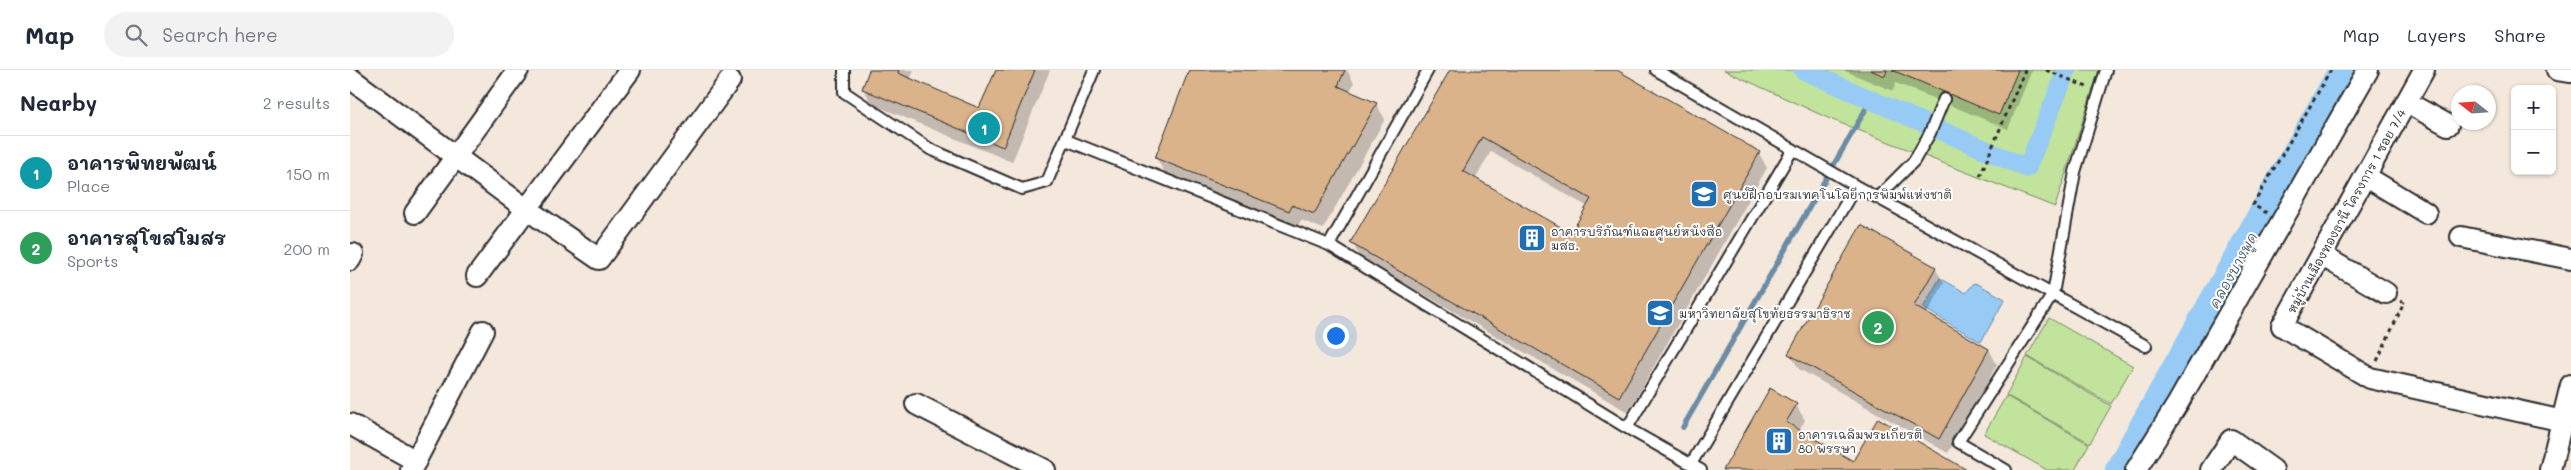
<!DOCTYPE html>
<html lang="en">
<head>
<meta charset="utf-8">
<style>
	:root { --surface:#fff; --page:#f2f2f3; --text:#1f2937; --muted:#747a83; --line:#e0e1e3; --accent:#b45309 }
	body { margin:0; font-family:Mali,"Playpen Sans Thai",sans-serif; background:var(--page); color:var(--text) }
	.controls { position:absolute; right:15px; top:15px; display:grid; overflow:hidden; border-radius:8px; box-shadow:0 1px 4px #0004 }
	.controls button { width:45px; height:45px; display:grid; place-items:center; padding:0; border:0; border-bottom:1px solid var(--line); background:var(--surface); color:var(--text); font:25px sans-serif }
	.compass { position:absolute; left:2101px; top:15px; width:45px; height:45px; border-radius:50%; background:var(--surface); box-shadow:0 1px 4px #0004; rotate:287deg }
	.you { position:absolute; left:985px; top:265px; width:18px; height:18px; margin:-12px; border:4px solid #fff; border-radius:50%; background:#1a73e8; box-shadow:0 0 0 8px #1a73e833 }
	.badge { display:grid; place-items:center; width:32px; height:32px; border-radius:50%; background:var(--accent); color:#fff; font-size:16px; font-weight:700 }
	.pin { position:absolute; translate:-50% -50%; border:2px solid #fff; box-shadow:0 1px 5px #0006 }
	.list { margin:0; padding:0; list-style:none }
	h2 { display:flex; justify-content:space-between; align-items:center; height:65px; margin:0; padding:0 20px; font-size:21px }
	h2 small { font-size:16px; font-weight:400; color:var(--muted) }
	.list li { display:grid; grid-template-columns:32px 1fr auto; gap:15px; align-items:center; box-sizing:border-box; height:75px; padding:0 20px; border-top:1px solid var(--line) }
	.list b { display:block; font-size:19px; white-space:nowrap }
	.list p { margin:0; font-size:16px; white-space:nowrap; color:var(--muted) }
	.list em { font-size:16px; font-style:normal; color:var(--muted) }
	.icon { flex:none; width:28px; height:28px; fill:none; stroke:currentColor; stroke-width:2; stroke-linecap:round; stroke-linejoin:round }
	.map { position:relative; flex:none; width:2221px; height:400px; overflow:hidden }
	header { display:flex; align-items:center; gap:30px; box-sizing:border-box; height:70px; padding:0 25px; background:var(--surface); border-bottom:1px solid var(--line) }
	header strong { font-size:24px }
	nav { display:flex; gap:28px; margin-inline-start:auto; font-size:18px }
	.search { width:350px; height:45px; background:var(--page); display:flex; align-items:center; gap:12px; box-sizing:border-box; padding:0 18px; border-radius:28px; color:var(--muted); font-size:19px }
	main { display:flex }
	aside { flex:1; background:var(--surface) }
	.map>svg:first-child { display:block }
	.green { fill:#c1e39c; stroke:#768764 }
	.water { fill:#97cbf5; stroke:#6c8ba4 }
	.shadow { fill:#0003; fill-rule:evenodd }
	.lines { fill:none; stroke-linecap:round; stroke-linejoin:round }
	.stream { stroke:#6c8ba4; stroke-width:5.5 }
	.canal { stroke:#97cbf5; stroke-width:19 }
	.river { stroke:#97cbf5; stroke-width:32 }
	.building { fill:#dab38b; stroke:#2b2b2b; fill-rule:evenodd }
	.lane-casing { stroke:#2b2b2b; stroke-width:14 }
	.street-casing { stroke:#2b2b2b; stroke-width:24 }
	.path { stroke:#2b2b2b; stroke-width:3; stroke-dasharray:4 4; stroke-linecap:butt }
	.lane { stroke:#fff; stroke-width:10 }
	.street { stroke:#fff; stroke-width:20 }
	.labels { text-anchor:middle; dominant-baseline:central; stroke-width:4; stroke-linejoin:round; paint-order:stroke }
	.poi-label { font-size:12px; fill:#2b2b2b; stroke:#fff; text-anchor:start }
	.street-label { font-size:12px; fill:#2b2b2b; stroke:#fff }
	.water-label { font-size:14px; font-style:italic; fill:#4b5b68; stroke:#fff }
</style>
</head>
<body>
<header>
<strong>Map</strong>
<div class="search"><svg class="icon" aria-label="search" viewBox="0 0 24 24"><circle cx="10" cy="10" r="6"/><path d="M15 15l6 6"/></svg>Search here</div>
<nav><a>Map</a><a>Layers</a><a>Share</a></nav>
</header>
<main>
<aside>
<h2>Nearby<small>2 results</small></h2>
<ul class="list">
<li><span class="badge" style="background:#0f9aa8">1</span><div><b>อาคารพิทยพัฒน์</b><p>Place</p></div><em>150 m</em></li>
<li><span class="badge" style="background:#2e9e5b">2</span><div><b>อาคารสุโขสโมสร</b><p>Sports</p></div><em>200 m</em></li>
</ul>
</aside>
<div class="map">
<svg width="2221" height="400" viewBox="0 0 2221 400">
	<rect width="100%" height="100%" fill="#f4e8dc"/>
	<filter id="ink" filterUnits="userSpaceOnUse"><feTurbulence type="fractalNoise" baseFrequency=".02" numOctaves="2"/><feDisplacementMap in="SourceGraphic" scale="10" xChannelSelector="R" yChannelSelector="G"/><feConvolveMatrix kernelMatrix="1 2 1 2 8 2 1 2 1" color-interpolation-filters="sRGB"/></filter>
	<g filter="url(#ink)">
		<path class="green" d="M1374 0H1749L1705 137 1480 49Z
			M1699 248 1783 296 1761 334 1677 286Z
			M1677 287 1761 336 1740 373 1656 325Z
			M1656 326 1739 374 1725 400H1697L1634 364Z"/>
		<path class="water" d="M1590 208 1616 223 1624 213 1628 214 1655 229 1631 272 1573 238Z"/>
		<path class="shadow" d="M521 0H564L560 10 630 40 647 0H700L662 92 522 34 513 18Z
			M841 0H997L1004 13 1000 22 1026 34 1035 49 973 159 951 150 948 156 815 103 806 88Z
			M1101 0H1265L1409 83 1417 98 1278 342 1011 188 1002 173ZM1141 81 1238 137 1222 165 1125 110Z
			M1493 0H1682L1658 59 1546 13 1543 21Z
			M1511 156 1585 198 1594 213 1577 244 1639 279 1647 295 1598 383 1449 299 1440 284Z
			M1446 335 1455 350 1449 361 1503 393 1615 400H1374Z"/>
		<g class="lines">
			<path class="stream" d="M1333 357 1521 30"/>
			<path class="canal" d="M1453 0 1677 98 1717 0"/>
			<path class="river" d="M1771 400 1995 0"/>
		</g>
		<path class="building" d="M519 0H549L548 3 629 38 646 0H685L653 77 512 19Z
			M839 0H995L988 16 1027 33 964 144 942 135 939 141 805 88Z
			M1100 0H1267L1410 82 1269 327 1000 173ZM1132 67 1241 129 1221 163 1113 101Z
			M1520 0H1537L1535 6Z
			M1542 0H1668L1649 45Z
			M1511 155 1586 197 1564 236 1639 279 1589 369 1438 284Z
			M1420 318 1447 334 1436 352 1503 391 1528 348 1617 400H1373Z"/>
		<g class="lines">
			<g class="lane-casing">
				<path id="lane" d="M494 0V22L580 79 672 119 697 112 744 0
					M1306 0 1506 116 1796 276
					M716 70 979 175 1277 358 1351 400
					M1527 128 1564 91 1580 63 1594 29
					M979 175 1078 0
					M1277 358 1443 79
					M1341 394 1506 116
					M1656 400 1608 372 1703 224 1725 102 1756 0"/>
			</g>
			<g class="street-casing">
				<path id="street" d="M2074 0 1932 256 2020 308 2213 351
					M2207 0 2221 2
					M0 8 175 138 249 189 380 10
					M2056 32 2098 55
					M2015 106 2076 143
					M65 143 168 0
					M2111 167 2221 189
					M1971 185 2036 223
					M0 190 3 184
					M127 206 280 0
					M566 334 695 400
					M0 354 66 391
					M61 400 133 261
					M1786 400 1828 333 2018 0
					M1861 400 1881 370 1923 400
					M2200 400 2221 315"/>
			</g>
			<path class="path" d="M1696 0 1737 17
				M1630 106 1675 0
				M1917 143 1903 135 1981 0
				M2027 291 2054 233 2051 231"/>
			<use href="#lane" class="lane"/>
			<use href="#street" class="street"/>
		</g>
	</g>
	<defs>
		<g id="university-square" transform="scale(1.4375)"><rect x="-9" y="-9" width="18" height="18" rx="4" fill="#1f6fb2" stroke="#fff"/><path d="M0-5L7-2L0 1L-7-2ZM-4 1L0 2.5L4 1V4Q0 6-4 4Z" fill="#fff"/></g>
		<g id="building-square" transform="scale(1.4375)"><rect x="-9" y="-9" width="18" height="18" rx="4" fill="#1f6fb2" stroke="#fff"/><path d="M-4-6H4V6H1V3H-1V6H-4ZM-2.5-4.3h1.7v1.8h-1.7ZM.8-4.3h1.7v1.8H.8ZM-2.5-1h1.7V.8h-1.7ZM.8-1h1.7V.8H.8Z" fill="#fff"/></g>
	</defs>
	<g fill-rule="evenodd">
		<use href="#university-square" x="1354" y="124"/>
		<use href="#building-square" x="1182" y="168"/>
		<use href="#university-square" x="1310" y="243"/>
		<use href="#building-square" x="1429" y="371"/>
	</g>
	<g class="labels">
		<g class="poi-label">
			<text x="1373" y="124">ศูนย์ฝึกอบรมเทคโนโลยีการพิมพ์แห่งชาติ</text>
			<text x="1201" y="161">อาคารบริภัณฑ์และศูนย์หนังสือ<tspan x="1201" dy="14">มสธ.</tspan></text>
			<text x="1329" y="243">มหาวิทยาลัยสุโขทัยธรรมาธิราช</text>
			<text x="1448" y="364">อาคารเฉลิมพระเกียรติ<tspan x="1448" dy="14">80 พรรษา</tspan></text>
		</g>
		<g class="street-label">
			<text transform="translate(1996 141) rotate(-61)">หมู่บ้านเมืองทองธานี โครงการ 1 ซอย 7/4</text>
		</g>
		<g class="water-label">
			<text transform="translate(1883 200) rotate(-61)">คลองบางพูด</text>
		</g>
	</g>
</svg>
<div class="controls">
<button>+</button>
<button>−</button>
</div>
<svg class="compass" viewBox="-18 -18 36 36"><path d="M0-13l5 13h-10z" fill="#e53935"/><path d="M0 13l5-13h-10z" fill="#747a83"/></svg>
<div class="you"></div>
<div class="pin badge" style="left:634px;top:58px;background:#0f9aa8">1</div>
<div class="pin badge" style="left:1528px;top:257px;background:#2e9e5b">2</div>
</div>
</main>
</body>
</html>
